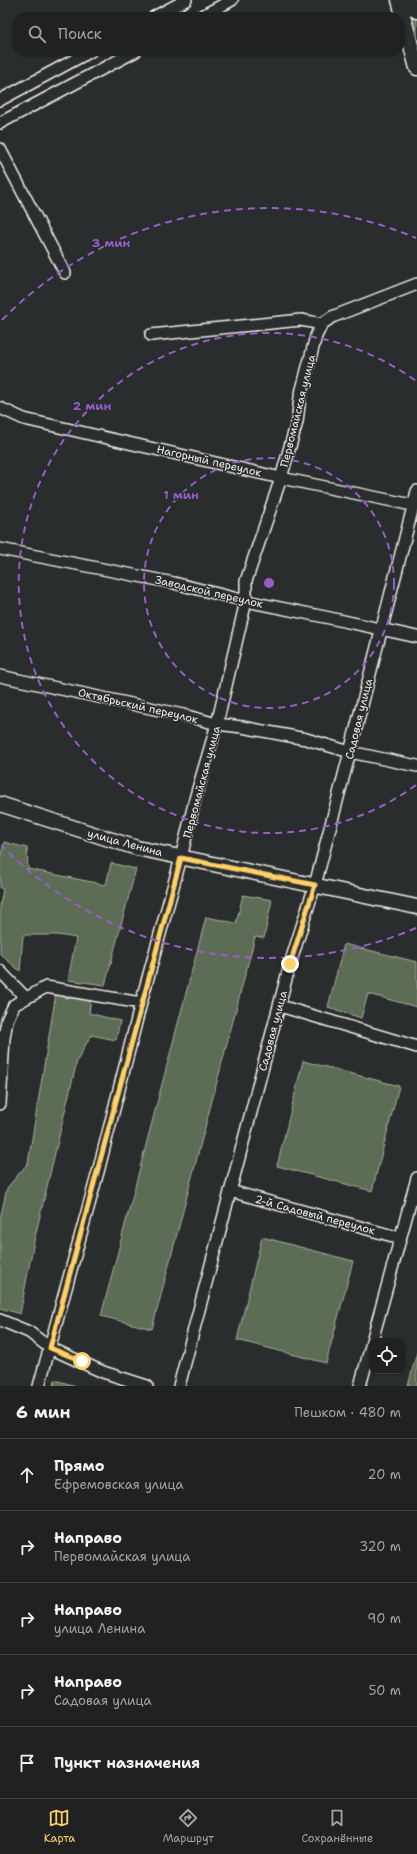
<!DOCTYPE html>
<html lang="ru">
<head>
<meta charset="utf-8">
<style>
	:root { --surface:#202222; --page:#282a2a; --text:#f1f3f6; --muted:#a2a4a5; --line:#3d3f40; --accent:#ffd166 }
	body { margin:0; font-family:"Shantell Sans",sans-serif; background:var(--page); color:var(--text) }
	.controls { position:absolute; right:12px; bottom:12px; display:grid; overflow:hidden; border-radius:8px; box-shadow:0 1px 3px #0004 }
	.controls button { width:36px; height:36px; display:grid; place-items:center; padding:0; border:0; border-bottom:1px solid var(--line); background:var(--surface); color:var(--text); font:20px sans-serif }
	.stop { position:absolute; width:12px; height:12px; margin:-9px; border:3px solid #ffd166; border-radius:50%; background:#fff }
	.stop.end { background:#ffd166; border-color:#fff; box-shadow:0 1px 4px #0008 }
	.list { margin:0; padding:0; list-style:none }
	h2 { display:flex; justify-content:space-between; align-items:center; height:52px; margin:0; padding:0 16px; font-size:17px }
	h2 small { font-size:13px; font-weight:400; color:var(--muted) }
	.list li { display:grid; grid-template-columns:26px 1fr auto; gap:12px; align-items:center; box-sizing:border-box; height:72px; padding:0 16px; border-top:1px solid var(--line) }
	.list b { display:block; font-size:15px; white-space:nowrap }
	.list p { margin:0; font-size:13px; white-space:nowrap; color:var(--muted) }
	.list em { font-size:13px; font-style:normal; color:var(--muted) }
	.icon { flex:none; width:22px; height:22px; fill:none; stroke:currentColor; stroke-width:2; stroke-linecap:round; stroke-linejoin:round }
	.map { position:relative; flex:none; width:417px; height:1386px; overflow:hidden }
	.search { position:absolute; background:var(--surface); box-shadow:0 1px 3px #0004; left:12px; right:12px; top:12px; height:44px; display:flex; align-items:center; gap:10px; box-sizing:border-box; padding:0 14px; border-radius:16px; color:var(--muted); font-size:15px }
	.sheet { height:412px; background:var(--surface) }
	nav { display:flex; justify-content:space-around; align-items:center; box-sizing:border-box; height:56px; border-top:1px solid var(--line); background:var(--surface); font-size:11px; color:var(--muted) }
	nav a { display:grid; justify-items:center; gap:2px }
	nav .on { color:var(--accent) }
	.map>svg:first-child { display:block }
	.grass { fill:url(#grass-dots); stroke:#a8af9e }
	.green { fill:#5d6d55; stroke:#a8af9e }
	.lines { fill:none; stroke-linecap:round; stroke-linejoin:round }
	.minor-casing { stroke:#f4f1e8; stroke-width:14 }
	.major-casing { stroke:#f4f1e8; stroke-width:17 }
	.minor { stroke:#2a2d2e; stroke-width:11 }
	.major { stroke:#2a2d2e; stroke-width:14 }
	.route { stroke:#ffd166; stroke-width:5 }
	.ring { fill:none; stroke:#995dc9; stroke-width:2; stroke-dasharray:7 5 }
	.labels { text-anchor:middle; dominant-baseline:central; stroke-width:3; stroke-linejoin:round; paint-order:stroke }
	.street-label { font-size:11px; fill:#f4f1e8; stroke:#2a2d2e }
	.centre { fill:#995dc9; stroke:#2a2d2e; stroke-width:2 }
	.ring-label { font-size:12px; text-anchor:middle; font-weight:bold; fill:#995dc9; stroke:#2a2d2e; stroke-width:3; stroke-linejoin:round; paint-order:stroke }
</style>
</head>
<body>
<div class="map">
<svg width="417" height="1386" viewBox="0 0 417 1386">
	<defs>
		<pattern id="grass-dots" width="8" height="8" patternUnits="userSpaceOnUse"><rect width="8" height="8" fill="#5d6d55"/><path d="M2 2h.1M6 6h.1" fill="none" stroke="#75826d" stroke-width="1.8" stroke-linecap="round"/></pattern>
	</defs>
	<rect width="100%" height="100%" fill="#2a2d2e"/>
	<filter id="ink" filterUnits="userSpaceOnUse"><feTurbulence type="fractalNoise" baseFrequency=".025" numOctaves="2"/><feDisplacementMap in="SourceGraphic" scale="8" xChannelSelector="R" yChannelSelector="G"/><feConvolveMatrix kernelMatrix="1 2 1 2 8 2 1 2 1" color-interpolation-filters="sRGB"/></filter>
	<g filter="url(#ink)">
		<path class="grass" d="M407 7 417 19V47Z"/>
		<path class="green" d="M4 842 27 848 28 869 106 885 111 863 136 869 105 985 68 980 76 938 57 935H23L20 971 0 954V905L3 889 0 888V859Z
			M243 895 272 900 264 938 255 937 152 1329 101 1316 206 917 236 923Z
			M344 944 417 962V1007L368 994 361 1018 328 1007Z
			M56 993 91 998 89 1013 120 1021 116 1040 91 1035 77 1061 34 1241 20 1314 0 1308V1219L7 1188 28 1163Z
			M303 1061 399 1086 372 1191 277 1166Z
			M262 1237 353 1261 326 1363 237 1340Z
			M417 1352V1386H408Z
			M55 1380 76 1386H54Z"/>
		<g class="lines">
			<g class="minor-casing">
				<path id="minor" d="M154 17 186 0
					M200 17 232 0
					M0 100 91 51
					M0 123 136 51
					M0 149 65 273
					M151 335 301 320 322 324
					M0 408 24 419 281 478 417 506
					M0 549 174 583 246 601 325 617 417 637
					M0 676 183 715 217 724 242 727 306 739 350 752 417 766
					M0 971 26 998
					M280 1006 417 1047
					M0 1104 4 1038 7 1020 14 1005 46 987 141 1003
					M230 1191 400 1238
					M0 1320 29 1332 50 1348 103 1372 147 1386
					M372 1341 417 1178
					M39 1386 98 1172 141 1003 181 858 195 799 217 724 246 601V581L281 478 297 422 300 397 316 336 322 324 332 317 417 284
					M179 1386 290 964 315 885 350 752 417 491
					M360 1386 372 1342"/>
			</g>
			<g class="major-casing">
				<path id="major" d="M399 0 417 68
					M407 0 417 11
					M0 804 137 848 417 907"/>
			</g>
			<use href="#minor" class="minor"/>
			<use href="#major" class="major"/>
		</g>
	</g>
	<g class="lines" filter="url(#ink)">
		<path class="route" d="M82 1361 50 1348 181 858 315 885 290 964"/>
	</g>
	<g class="ring">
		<circle cx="269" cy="583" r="125"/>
		<path d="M416 785A250 250 0 1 1 416 381"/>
		<path d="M416 928A375 375 0 0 1 2 846M2 320A375 375 0 0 1 416 238"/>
	</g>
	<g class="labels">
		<g class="street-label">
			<text transform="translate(298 411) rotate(-76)">Первомайская улица</text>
			<text transform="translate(209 461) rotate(13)">Нагорный переулок</text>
			<text transform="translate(209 592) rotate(13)">Заводской переулок</text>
			<text transform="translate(138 706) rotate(13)">Октябрьский переулок</text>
			<text transform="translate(359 719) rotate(-76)">Садовая улица</text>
			<text transform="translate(202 782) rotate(-75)">Первомайская улица</text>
			<text transform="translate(125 843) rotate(15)">улица Ленина</text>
			<text transform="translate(273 1031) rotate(-75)">Садовая улица</text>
			<text transform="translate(315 1215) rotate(15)">2-й Садовый переулок</text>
		</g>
	</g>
	<circle cx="269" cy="583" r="6" class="centre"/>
	<g class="ring-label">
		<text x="111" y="247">3 мин</text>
		<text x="92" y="410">2 мин</text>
		<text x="181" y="499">1 мин</text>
	</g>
</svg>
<div class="controls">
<button><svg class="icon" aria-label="locate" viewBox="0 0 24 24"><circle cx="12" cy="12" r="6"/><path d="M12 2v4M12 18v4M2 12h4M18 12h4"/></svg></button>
</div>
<div class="stop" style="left:82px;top:1361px"></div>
<div class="stop end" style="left:290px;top:964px"></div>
<div class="search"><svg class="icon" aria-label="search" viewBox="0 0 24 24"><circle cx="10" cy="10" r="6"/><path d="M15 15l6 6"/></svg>Поиск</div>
</div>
<section class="sheet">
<h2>6 мин<small>Пешком · 480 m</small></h2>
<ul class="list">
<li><svg class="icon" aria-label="ahead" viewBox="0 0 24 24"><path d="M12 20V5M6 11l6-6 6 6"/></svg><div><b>Прямо</b><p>Ефремовская улица</p></div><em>20 m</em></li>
<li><svg class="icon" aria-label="right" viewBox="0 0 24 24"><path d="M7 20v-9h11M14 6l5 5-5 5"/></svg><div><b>Направо</b><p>Первомайская улица</p></div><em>320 m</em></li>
<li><svg class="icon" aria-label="right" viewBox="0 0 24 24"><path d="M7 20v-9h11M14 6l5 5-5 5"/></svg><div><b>Направо</b><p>улица Ленина</p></div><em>90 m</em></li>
<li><svg class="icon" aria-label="right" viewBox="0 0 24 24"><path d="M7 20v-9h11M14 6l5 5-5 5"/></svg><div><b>Направо</b><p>Садовая улица</p></div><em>50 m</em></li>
<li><svg class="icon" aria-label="arrive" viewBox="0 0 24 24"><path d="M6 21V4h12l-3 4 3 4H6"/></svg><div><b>Пункт назначения</b></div></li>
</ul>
</section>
<nav>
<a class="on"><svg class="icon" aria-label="map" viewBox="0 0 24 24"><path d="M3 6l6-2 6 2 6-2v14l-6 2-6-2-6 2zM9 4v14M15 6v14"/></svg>Карта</a>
<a><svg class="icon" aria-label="directions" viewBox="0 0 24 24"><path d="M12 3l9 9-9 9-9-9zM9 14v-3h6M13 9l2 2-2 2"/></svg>Маршрут</a>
<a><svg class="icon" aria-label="saved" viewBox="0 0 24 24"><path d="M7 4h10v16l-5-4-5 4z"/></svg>Сохранённые</a>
</nav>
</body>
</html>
